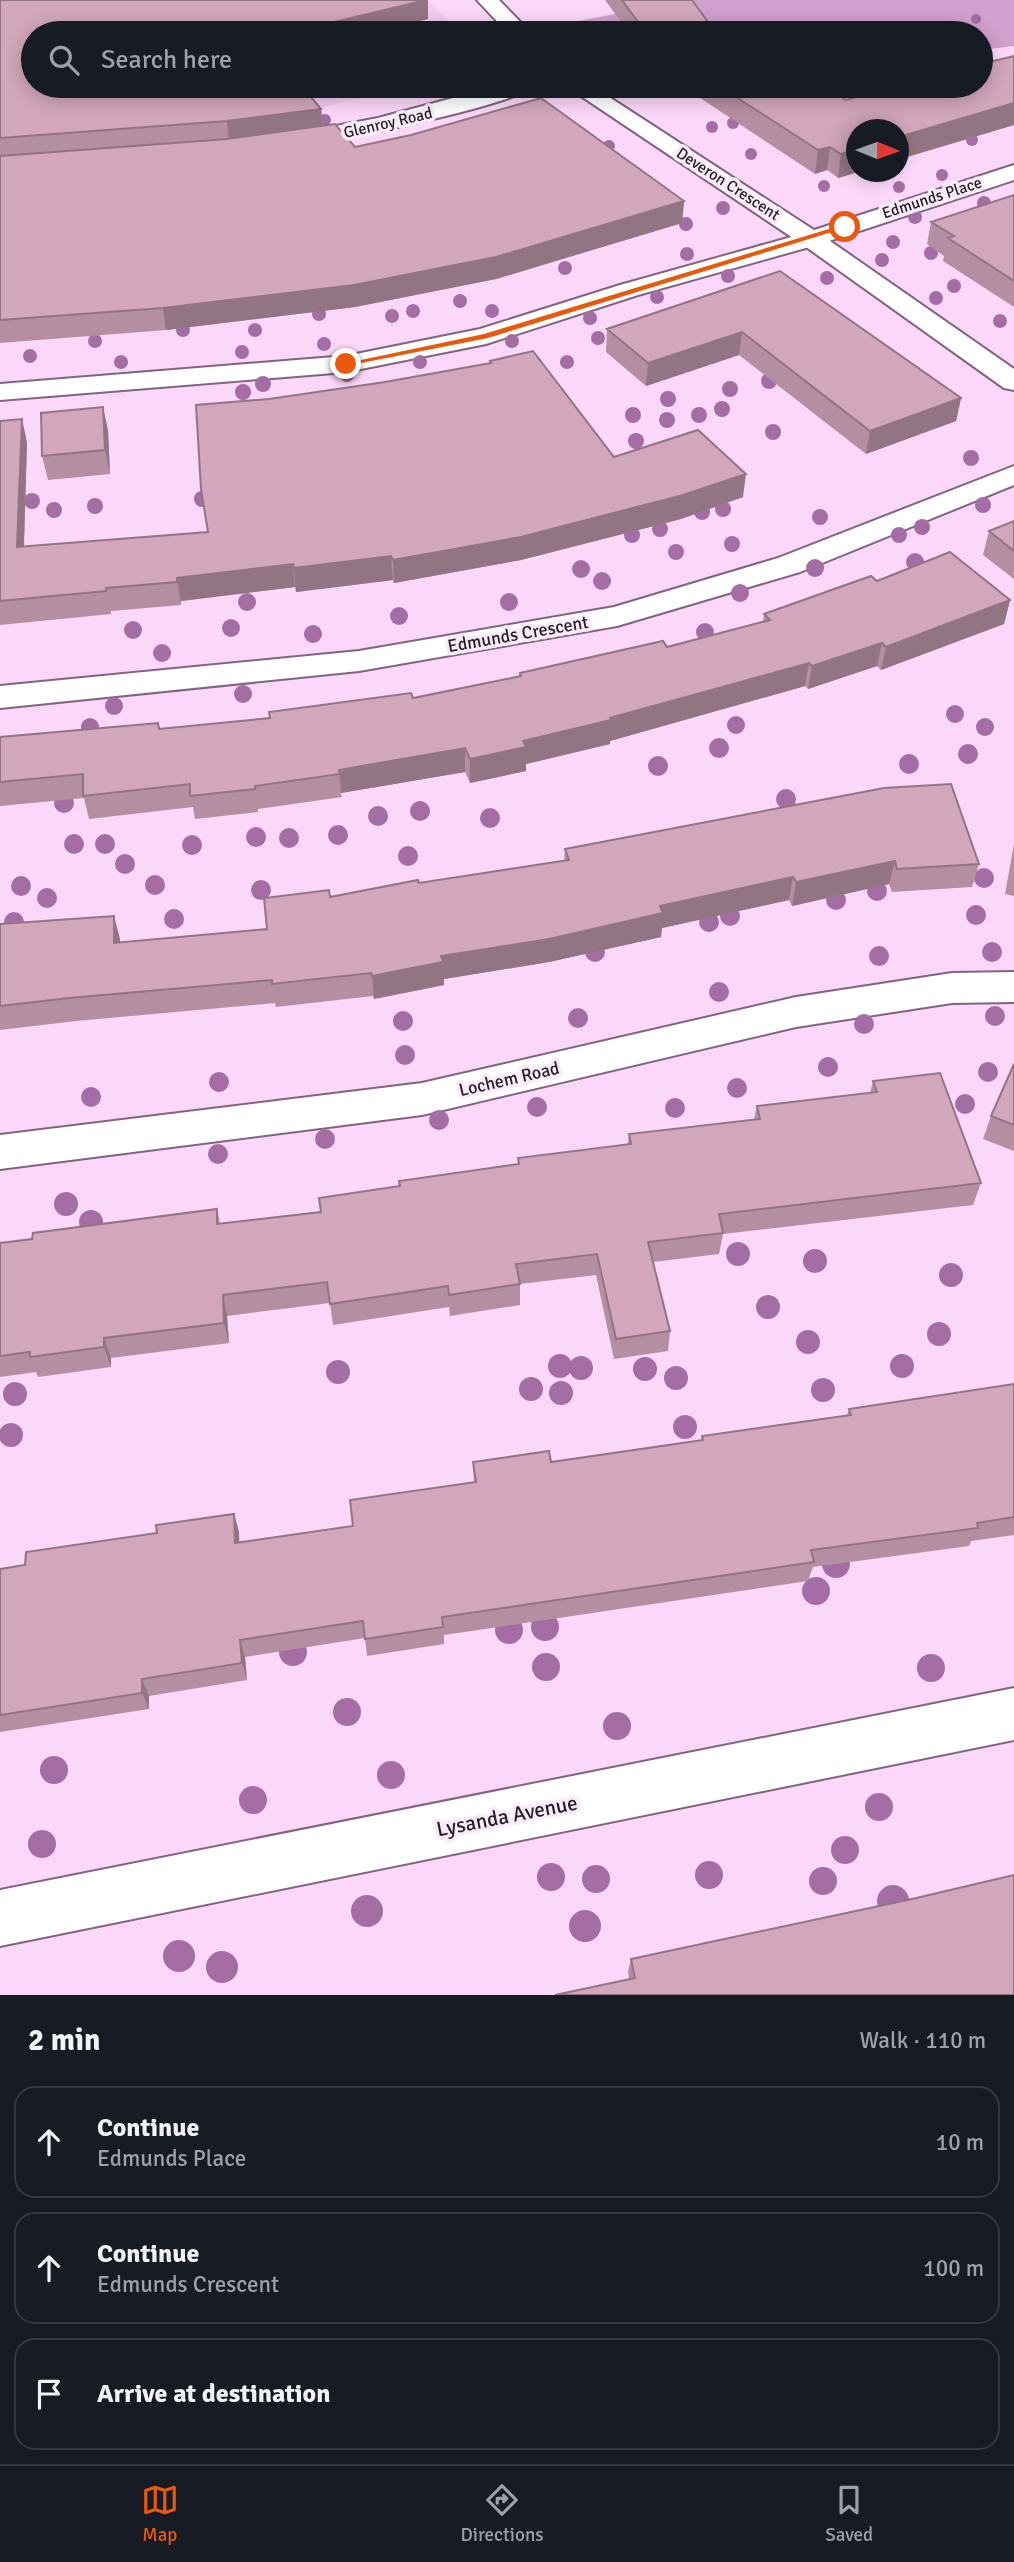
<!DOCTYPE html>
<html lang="en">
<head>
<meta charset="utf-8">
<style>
	:root { --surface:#171b24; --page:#20242c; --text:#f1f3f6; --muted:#9ea1a6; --line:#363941; --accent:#ea580c }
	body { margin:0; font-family:Signika,sans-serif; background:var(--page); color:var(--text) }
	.compass { position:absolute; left:846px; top:119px; width:63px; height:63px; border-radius:50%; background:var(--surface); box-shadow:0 4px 18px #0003; rotate:91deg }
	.stop { position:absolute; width:21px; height:21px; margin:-16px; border:5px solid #ea580c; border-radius:50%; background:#fff }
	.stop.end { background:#ea580c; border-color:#fff; box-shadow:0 2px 7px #0008 }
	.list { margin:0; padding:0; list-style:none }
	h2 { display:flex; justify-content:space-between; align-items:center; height:91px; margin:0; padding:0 28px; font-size:30px }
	h2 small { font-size:23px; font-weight:400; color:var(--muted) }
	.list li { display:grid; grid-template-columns:46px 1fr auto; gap:21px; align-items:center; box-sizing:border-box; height:112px; margin:0 14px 14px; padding:0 14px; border:2px solid var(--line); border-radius:21px }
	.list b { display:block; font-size:26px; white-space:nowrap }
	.list p { margin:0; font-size:23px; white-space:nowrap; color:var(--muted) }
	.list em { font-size:23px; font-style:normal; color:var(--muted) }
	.icon { flex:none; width:38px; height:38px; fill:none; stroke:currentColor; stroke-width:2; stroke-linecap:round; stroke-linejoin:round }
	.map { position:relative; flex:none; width:1014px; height:1995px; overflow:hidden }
	.search { position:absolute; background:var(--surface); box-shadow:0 4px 18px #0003; left:21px; right:21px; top:21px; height:77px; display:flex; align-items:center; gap:18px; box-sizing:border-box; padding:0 24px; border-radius:38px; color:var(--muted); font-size:26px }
	.sheet { height:469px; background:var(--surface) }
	nav { display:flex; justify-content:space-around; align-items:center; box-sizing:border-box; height:98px; border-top:2px solid var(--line); background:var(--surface); font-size:19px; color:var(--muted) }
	nav a { display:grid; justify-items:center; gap:4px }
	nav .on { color:var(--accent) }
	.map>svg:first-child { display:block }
	.built { fill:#f3caf1 }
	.green { fill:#d1a0ce }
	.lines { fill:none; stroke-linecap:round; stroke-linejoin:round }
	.street-casing { stroke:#826380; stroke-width:4 }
	.secondary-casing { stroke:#826380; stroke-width:4 }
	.street { fill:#fff; fill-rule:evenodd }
	.secondary { fill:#fff; fill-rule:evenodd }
	.tree { fill:#a46da3 }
	.wall { fill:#b58fa1 }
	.shaded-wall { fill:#937483 }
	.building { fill:#d2a6bb; stroke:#937483; stroke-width:2 }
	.route { fill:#ea580c }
	.labels { text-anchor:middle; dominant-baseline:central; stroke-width:7; stroke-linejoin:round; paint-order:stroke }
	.far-street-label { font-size:16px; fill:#291c28; stroke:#fbecfa }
	.street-label { font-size:18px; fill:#291c28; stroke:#fbecfa }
	.near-street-label { font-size:21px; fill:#291c28; stroke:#fbecfa }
</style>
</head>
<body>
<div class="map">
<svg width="1014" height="1995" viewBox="0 0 1014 1995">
	<rect width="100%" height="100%" fill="#fbd7f9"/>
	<path class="built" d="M427 0 462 33H246Z
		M289 86H403L309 111Z"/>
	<path class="green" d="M687 0H1014V46L981 50V33H568L558 25Z"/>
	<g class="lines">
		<g class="street-casing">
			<path id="street" d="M1014 165V180L820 244 638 295 486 344 346 372 0 400V384L346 356 480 329 620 285 802 234Z
				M1014 466V485L800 572 617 626 359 671 0 708V686L359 651 614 607 778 558Z
				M1014 972V1002L952 1003 796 1027 422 1115 0 1169V1135L422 1083 796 997 952 973Z
				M1014 1688V1740L0 1946V1890Z"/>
		</g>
		<g class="secondary-casing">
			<path id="secondary" d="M477 0H499L531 33H508Z
				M498 86H532C519 105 324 143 291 148L280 141 283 136 378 118Z
				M566 86H592L820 234 1014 369V390L1004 388 802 244Z"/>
		</g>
		<use href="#street" class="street"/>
		<use href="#secondary" class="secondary"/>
	</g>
	<g class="tree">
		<circle cx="976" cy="19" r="5"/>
		<circle cx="325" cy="120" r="6"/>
		<circle cx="733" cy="123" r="6"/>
		<circle cx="712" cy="127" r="6"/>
		<circle cx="972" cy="140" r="6"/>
		<circle cx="609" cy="146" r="6"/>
		<circle cx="751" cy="154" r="6"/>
		<circle cx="942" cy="175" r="6"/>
		<circle cx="824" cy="186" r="6"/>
		<circle cx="899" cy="187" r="6"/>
		<circle cx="984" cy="203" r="7"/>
		<circle cx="723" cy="208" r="7"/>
		<circle cx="915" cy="217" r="7"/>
		<circle cx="686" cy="224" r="7"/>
		<circle cx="893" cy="242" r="7"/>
		<circle cx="931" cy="253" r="7"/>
		<circle cx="687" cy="254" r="7"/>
		<circle cx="882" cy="260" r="7"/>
		<circle cx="565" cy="268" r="7"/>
		<circle cx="728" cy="276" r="7"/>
		<circle cx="827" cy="278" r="7"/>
		<circle cx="954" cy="286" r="7"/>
		<circle cx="657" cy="297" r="7"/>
		<circle cx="936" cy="298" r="7"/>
		<circle cx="460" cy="301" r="7"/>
		<circle cx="413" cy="311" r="7"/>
		<circle cx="492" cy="311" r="7"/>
		<circle cx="319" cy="314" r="7"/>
		<circle cx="392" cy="316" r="7"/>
		<circle cx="590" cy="318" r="7"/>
		<circle cx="1000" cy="321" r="7"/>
		<circle cx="183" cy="330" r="7"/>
		<circle cx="255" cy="330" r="7"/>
		<circle cx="598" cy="338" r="7"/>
		<circle cx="95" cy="341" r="7"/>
		<circle cx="512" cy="341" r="7"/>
		<circle cx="324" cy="344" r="7"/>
		<circle cx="242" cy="352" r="7"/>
		<circle cx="30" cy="356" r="7"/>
		<circle cx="121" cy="362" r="7"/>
		<circle cx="420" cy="362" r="7"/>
		<circle cx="567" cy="362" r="7"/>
		<circle cx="347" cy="375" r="7"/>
		<circle cx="769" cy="381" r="8"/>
		<circle cx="263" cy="384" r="8"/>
		<circle cx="730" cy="389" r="8"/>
		<circle cx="243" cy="392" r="8"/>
		<circle cx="668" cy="399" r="8"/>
		<circle cx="722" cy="409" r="8"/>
		<circle cx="633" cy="415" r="8"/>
		<circle cx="699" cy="415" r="8"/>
		<circle cx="667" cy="420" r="8"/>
		<circle cx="773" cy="432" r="8"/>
		<circle cx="636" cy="441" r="8"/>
		<circle cx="971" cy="458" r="8"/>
		<circle cx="202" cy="499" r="8"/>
		<circle cx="32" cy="501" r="8"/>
		<circle cx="983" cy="505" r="8"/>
		<circle cx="95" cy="506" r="8"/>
		<circle cx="723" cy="509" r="8"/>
		<circle cx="54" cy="510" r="8"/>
		<circle cx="702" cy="512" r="8"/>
		<circle cx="820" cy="517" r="8"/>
		<circle cx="922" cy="527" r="8"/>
		<circle cx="660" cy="529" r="8"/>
		<circle cx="632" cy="535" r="8"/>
		<circle cx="899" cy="535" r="8"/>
		<circle cx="732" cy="544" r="8"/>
		<circle cx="676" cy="552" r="8"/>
		<circle cx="915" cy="562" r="9"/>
		<circle cx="815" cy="568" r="9"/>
		<circle cx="581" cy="569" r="9"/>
		<circle cx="602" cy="581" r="9"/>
		<circle cx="740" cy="593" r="9"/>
		<circle cx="247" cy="602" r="9"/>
		<circle cx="509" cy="602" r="9"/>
		<circle cx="399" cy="616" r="9"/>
		<circle cx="231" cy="628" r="9"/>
		<circle cx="133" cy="630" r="9"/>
		<circle cx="705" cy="632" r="9"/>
		<circle cx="313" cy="634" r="9"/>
		<circle cx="162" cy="653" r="9"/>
		<circle cx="243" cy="694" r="9"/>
		<circle cx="114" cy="706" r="9"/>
		<circle cx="955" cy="714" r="9"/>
		<circle cx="736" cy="725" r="9"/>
		<circle cx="90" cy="727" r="9"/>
		<circle cx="985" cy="727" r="9"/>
		<circle cx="719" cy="748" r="10"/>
		<circle cx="968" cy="754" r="10"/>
		<circle cx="909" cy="764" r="10"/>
		<circle cx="658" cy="766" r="10"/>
		<circle cx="786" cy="799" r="10"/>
		<circle cx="64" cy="803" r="10"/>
		<circle cx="420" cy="811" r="10"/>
		<circle cx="378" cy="816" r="10"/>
		<circle cx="490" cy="818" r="10"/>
		<circle cx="338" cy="835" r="10"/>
		<circle cx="256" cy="837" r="10"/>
		<circle cx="289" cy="838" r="10"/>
		<circle cx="74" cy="844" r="10"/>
		<circle cx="105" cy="844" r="10"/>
		<circle cx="192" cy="845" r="10"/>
		<circle cx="408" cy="856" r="10"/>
		<circle cx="125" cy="864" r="10"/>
		<circle cx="984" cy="878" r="10"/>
		<circle cx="155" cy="885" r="10"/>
		<circle cx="21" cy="886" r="10"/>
		<circle cx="261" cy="890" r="10"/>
		<circle cx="877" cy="891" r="10"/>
		<circle cx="47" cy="898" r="10"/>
		<circle cx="836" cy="900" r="10"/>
		<circle cx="976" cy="915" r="10"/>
		<circle cx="730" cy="916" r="10"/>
		<circle cx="174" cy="919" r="10"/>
		<circle cx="14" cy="922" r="10"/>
		<circle cx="709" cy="922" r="10"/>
		<circle cx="595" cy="952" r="10"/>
		<circle cx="992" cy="952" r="10"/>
		<circle cx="879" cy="956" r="10"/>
		<circle cx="719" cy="992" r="10"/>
		<circle cx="995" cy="1016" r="10"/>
		<circle cx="578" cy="1018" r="10"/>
		<circle cx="403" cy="1021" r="10"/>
		<circle cx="864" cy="1024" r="10"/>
		<circle cx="405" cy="1055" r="10"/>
		<circle cx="828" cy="1067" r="10"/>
		<circle cx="988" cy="1072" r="10"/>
		<circle cx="219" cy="1082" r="10"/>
		<circle cx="737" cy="1088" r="10"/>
		<circle cx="91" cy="1097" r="10"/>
		<circle cx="965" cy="1104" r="10"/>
		<circle cx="537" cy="1107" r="10"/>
		<circle cx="675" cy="1108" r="10"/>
		<circle cx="439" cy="1120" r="10"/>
		<circle cx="325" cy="1139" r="10"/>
		<circle cx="218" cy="1154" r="10"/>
		<circle cx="66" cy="1204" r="12"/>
		<circle cx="91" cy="1222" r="12"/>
		<circle cx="738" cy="1254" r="12"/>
		<circle cx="815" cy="1261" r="12"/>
		<circle cx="951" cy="1275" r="12"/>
		<circle cx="768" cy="1307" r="12"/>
		<circle cx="939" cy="1334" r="12"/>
		<circle cx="808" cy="1342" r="12"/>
		<circle cx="560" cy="1366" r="12"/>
		<circle cx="902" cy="1366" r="12"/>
		<circle cx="581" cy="1368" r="12"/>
		<circle cx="645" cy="1369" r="12"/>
		<circle cx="338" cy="1372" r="12"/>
		<circle cx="676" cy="1378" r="12"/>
		<circle cx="531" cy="1389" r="12"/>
		<circle cx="823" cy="1390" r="12"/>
		<circle cx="561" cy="1393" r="12"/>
		<circle cx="15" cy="1394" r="12"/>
		<circle cx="685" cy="1427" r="12"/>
		<circle cx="11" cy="1435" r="12"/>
		<circle cx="836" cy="1564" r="14"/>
		<circle cx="816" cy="1591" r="14"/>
		<circle cx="545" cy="1627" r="14"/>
		<circle cx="509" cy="1630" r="14"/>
		<circle cx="293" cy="1652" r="14"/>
		<circle cx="546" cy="1667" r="14"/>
		<circle cx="931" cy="1668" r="14"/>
		<circle cx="347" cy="1712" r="14"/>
		<circle cx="617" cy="1726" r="14"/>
		<circle cx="54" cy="1770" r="14"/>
		<circle cx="391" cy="1775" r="14"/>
		<circle cx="253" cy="1800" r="14"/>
		<circle cx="879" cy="1807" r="14"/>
		<circle cx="42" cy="1844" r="14"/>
		<circle cx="845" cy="1850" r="14"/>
		<circle cx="709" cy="1875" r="14"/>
		<circle cx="551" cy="1877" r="14"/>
		<circle cx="596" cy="1879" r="14"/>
		<circle cx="823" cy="1881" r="14"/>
		<circle cx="893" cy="1901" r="16"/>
		<circle cx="367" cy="1911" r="16"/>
		<circle cx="585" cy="1926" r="16"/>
		<circle cx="179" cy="1956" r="16"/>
		<circle cx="222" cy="1967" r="16"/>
	</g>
	<path class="wall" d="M0 0H428V19L372 33H33L321 109 323 126 355 147 684 201 682 223 496 279 355 307 166 330 0 343Z
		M605 0H692L716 33H629Z
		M1014 56V125L838 178 827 170 815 174 682 86H823L846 100Z
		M1014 195V307L943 261 944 256 927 244 931 222Z
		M780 271 961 398 956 421 866 454 739 355 646 386 606 352 607 329Z
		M490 361 614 457 743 497 681 519 521 560 394 583 393 580 296 592 295 587 181 601V605L111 611V614L0 625V421L27 442 24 547 208 532 269 399 385 382 490 364Z
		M108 430 110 474 48 480 42 456Z
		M1014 521V579L983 555 989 531Z
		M877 581 1010 600 1004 624 881 670 877 666 808 689 805 686 610 741V744L526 764V771L470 783 465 772 341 793 342 797 258 809V812L195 819 193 807 89 819 84 798 0 806V737L158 723 160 729 270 718 413 698 519 676 520 673 667 647 763 621 764 614Z
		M1014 844V896L1005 894Z
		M565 849 979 864 972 887 892 892 889 884 792 906 789 900 662 928 661 937 549 962 444 979V985L374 999 373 996 276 1007 275 1003 76 1021 0 1030V924L114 916 120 942 267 929 330 897 564 861Z
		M1014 1064V1151L983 1139 991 1116Z
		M873 1081 981 1183 973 1205 723 1234 719 1254 653 1262 670 1331 668 1351 614 1359 596 1275 520 1284V1305L450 1316 449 1307 333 1325 330 1303 227 1316 229 1343 111 1358V1367L38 1377 36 1372 0 1377V1243L32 1239 217 1209 220 1223 321 1212 400 1186 518 1164V1158L628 1144 629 1134 754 1119 757 1106 870 1093Z
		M1014 1384V1535L971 1541 969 1546 813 1567 808 1581 444 1635V1644L367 1656 365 1638 245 1657 247 1680 149 1696V1709L0 1732V1569L25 1565 234 1514 239 1532V1543L353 1526 474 1482 473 1462H551L701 1440 702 1436 847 1415 849 1409Z
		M912 1899 629 1979 628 1971 631 1959Z"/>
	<path class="shaded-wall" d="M428 0V19L372 33H331L330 23Z
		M1014 103V125L899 159V137Z
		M321 109 323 129 229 142 227 121Z
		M830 147 827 170 815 174 818 150Z
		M857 149V172H858L838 178 841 154Z
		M684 201 682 223 496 279 355 307 166 330 163 308Z
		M742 332 739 355 646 386 648 363Z
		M961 398 956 421 866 454 870 431Z
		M103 407 108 430 110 474 105 450Z
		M22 419 27 442 23 571 17 547Z
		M746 474 743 497 681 519 521 560 394 583 393 560Z
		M391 556 393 580 296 592 294 568Z
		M293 564 295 587 181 601V605L177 578Z
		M1010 600 1004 624 881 670 886 647Z
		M882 643 877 666 808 689 812 666Z
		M809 663 805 686 610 741V744L526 764V771L470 783V759L523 741Z
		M465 748V772L341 793 339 770Z
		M895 861 889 884 792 906 796 882Z
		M793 877 789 900 662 928 661 937 549 962 444 979V985L374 999 372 976 441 956 660 906Z
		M114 916 120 939V966L114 943Z
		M223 1295 227 1316 229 1343 224 1323Z
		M104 1338 111 1358V1367L104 1347Z
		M234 1514 239 1532 240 1562 235 1543Z
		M240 1640 245 1657 247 1680 242 1663Z
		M142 1679 149 1696V1709L142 1693Z"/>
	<path class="building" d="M0 0H426L330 23 341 33H33V86H302L321 109 227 121 0 138Z
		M622 0H692L716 33H646Z
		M1014 56V103L899 137V130H857V149L841 154 830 147 818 150 719 86H823L846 100 899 86H981V64Z
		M541 98 684 201 496 257 354 285 163 308 0 320V156L227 139 335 124 355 147 411 135Z
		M1014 195V281L948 238 954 236 931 222Z
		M780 271 961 398 870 431 742 332 648 363 607 329Z
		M533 351 614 457 698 430 746 474 683 495 521 537 393 560 391 556 294 568 293 564 177 578V582L106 588V591L0 601V421L22 419 17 547 208 532 201 489 196 405 269 399 385 382 491 363 490 361Z
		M103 407 105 450 42 456 41 413Z
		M1014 521V551L989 531Z
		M950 552 1010 600 886 647 882 643 812 666 809 663 610 718 611 720 523 741 526 747 470 759 465 748 339 770 340 774 255 786V789L190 796V784L83 796V774L0 782V737L158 723 159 729 270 718 269 712 411 693 413 698 521 676 520 673 663 641 667 647 770 620 764 614 871 576 877 581Z
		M951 784 979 864 897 869 895 861 796 882 793 877 660 906 663 913 549 939 441 956 443 962 372 976 371 973 272 984V980L69 998 0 1006V924L114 916V943L267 929 264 898 329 890 330 897 418 880 419 883 569 860 565 849 884 788Z
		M1014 1064V1125L991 1116Z
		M940 1073 981 1183 719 1214 723 1233 648 1242 670 1331 616 1339 597 1254 516 1264 520 1284 449 1295 448 1286 330 1304 327 1282 223 1295 224 1323 104 1338V1347L30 1357V1352L0 1356V1243L32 1239 33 1233 217 1209V1224L321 1212 319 1198 400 1186 399 1181 519 1164 518 1158 631 1144 629 1134 760 1119 757 1106 877 1092 873 1081Z
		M1014 1384V1517L977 1523 978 1528 811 1550 814 1562 442 1617 443 1627 365 1639 363 1621 240 1640 242 1663 142 1679V1693L0 1715V1569L25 1565 26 1552 157 1533 156 1525 234 1514 235 1543 353 1526 350 1500 476 1482 473 1462 549 1451 551 1462 703 1440 702 1436 851 1415 849 1409Z
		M1014 1875V1995H555L635 1978 631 1959 912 1899Z"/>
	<path class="route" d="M842 225 848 227 488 338 346 366 342 364 484 334Z"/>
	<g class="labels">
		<g class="far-street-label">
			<text transform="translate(388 123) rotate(-13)">Glenroy Road</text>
			<text transform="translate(728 184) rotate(33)">Deveron Crescent</text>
			<text transform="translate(932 198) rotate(-18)">Edmunds Place</text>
		</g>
		<g class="street-label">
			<text transform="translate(518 634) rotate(-10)">Edmunds Crescent</text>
			<text transform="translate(509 1079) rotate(-13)">Lochem Road</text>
		</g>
		<g class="near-street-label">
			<text transform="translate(507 1816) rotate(-11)">Lysanda Avenue</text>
		</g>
	</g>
</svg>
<svg class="compass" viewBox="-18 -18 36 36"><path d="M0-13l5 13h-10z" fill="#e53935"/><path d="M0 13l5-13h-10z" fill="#9ea1a6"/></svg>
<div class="stop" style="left:845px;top:227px"></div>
<div class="stop end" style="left:346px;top:364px"></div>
<div class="search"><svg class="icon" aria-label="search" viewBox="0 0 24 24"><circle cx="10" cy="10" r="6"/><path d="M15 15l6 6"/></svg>Search here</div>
</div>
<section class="sheet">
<h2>2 min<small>Walk · 110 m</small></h2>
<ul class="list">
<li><svg class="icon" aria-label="ahead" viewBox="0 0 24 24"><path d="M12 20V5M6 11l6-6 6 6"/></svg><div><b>Continue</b><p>Edmunds Place</p></div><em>10 m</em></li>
<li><svg class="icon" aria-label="ahead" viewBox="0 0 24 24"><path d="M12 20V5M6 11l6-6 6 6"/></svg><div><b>Continue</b><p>Edmunds Crescent</p></div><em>100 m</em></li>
<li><svg class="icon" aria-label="arrive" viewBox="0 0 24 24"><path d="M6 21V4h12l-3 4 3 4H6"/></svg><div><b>Arrive at destination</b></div></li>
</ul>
</section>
<nav>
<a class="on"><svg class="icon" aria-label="map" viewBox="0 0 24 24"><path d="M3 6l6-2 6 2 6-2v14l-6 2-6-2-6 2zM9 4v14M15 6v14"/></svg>Map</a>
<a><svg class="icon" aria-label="directions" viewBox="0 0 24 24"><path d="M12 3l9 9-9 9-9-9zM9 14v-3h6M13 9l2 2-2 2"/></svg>Directions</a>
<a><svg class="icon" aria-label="saved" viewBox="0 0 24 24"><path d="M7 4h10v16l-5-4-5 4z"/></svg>Saved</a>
</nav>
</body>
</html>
